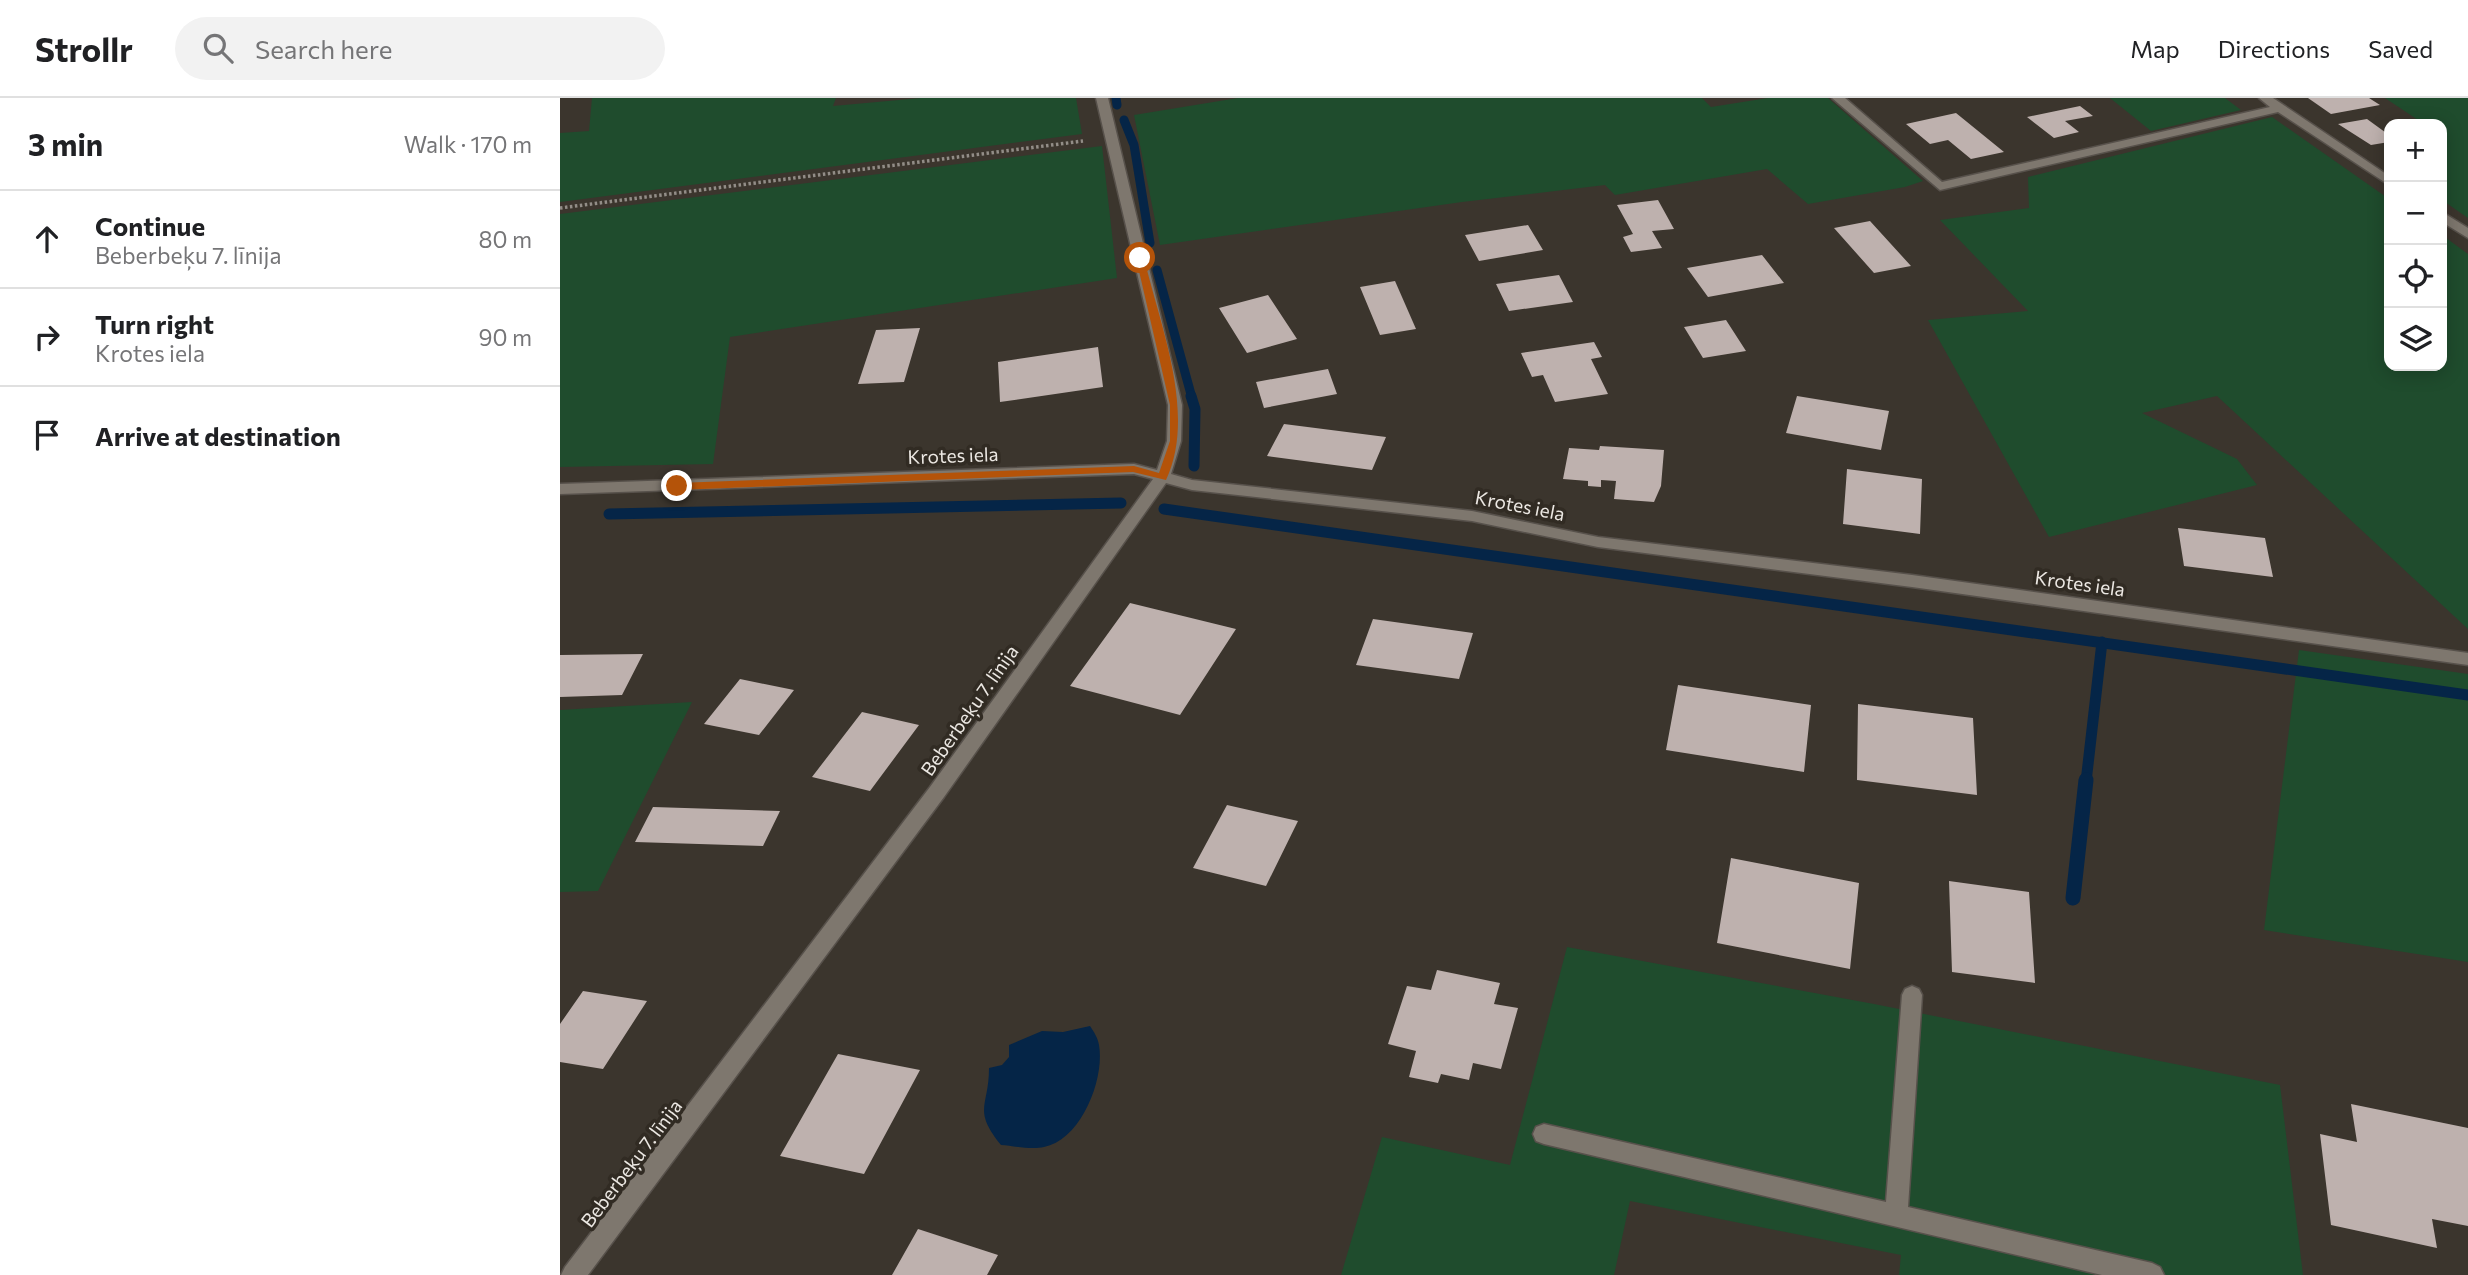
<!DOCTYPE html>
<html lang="en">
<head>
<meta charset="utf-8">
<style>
	:root { --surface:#fff; --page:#f2f2f2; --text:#202124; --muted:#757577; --line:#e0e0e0 }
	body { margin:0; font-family:Commissioner,sans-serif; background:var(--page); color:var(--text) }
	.controls { position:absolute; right:21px; top:21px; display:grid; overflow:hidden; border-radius:14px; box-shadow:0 4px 18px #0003 }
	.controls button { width:63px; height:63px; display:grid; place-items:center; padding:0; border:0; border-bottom:2px solid var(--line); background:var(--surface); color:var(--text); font:35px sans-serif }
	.stop { position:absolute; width:21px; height:21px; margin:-16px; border:5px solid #b45309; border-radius:50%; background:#fff }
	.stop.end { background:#b45309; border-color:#fff; box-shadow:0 2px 7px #0008 }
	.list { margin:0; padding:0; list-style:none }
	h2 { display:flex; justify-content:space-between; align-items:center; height:91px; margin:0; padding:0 28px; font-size:30px }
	h2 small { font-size:23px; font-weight:400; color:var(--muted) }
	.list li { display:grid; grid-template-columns:46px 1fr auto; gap:21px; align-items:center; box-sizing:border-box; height:98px; padding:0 28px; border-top:2px solid var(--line) }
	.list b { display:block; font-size:26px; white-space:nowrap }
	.list p { margin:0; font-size:23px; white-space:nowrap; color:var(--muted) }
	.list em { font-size:23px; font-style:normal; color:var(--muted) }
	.icon { flex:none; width:38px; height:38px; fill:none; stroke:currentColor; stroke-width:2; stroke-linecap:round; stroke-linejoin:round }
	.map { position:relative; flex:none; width:1908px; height:1177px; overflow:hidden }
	header { display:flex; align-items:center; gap:42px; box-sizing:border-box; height:98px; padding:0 35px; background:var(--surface); border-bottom:2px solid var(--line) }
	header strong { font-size:33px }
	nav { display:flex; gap:38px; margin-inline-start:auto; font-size:24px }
	.search { width:490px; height:63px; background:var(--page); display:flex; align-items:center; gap:18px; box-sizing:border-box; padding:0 24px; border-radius:38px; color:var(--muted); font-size:26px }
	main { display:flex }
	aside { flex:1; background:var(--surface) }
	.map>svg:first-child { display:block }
	.green { fill:#1f4c2d }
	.water { fill:#052547 }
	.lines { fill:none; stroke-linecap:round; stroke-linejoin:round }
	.stream-far2 { stroke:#052547; stroke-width:9 }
	.stream-far1 { stroke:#052547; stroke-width:11 }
	.stream { stroke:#052547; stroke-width:15 }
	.building { fill:#beb1ae }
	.minor-casing { stroke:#57514b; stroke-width:3 }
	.path { stroke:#928d87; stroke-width:3.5; stroke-dasharray:2.5 2.5; stroke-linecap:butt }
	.minor { fill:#7e776e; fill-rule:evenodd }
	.route { fill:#b45309 }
	.labels { text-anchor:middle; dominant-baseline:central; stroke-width:7; stroke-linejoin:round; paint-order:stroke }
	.street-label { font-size:19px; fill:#ece8e3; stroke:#312b23 }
</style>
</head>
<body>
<header>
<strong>Strollr</strong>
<div class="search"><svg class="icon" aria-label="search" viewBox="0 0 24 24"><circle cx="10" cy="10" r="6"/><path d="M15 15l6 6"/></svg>Search here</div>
<nav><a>Map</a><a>Directions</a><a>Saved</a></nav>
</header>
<main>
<aside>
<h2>3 min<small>Walk · 170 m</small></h2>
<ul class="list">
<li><svg class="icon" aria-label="ahead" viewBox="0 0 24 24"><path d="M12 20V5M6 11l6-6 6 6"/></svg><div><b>Continue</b><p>Beberbeķu 7. līnija</p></div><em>80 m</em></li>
<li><svg class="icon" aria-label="right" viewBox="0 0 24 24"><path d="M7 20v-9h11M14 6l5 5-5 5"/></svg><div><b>Turn right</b><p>Krotes iela</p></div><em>90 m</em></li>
<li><svg class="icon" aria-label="arrive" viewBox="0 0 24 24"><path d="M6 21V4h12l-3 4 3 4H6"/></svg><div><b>Arrive at destination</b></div></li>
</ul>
</aside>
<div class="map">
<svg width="1908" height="1177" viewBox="0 0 1908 1177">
	<rect width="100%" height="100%" fill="#3b352d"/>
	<path class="green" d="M32 0H276L273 8 361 0H516L522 36 0 104V35L29 33Z
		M678 0H1142L1151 9 1208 0H1268L1363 83 1345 89 1248 106 1207 71 1055 97 1045 87 902 104 600 147 574 17Z
		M1550 0H1665L1681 12 1591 33Z
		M1825 0H1908V120L1882 102V26H1864Z
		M1712 19 1829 101V268H1882V137L1908 156V531L1657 298 1582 315 1677 361 1697 387 1489 439 1368 222 1468 213 1380 122 1469 110 1468 79Z
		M542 48 557 180 170 239 153 366 0 369V116Z
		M1739 552 1908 576V864L1704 832Z
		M132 604 38 793 0 794V612Z
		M1007 849 1314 906 1720 987 1743 1177H1339L1341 1157 1070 1103 1054 1177H781L822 1039 950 1067Z"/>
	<path class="water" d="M530 928C534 934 538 940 539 947 545 981 521 1042 484 1049 472 1052 454 1048 441 1047 412 1011 429 1009 429 970L442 967 449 959V947L482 933 503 934Z"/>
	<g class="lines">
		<path class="stream-far2" d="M556 0 557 7
			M564 22 574 47 590 145
			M597 172 632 300"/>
		<path class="stream-far1" d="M631 298 635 311 634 368
			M604 411 1908 597
			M49 416 561 405
			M1526 684 1542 544"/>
		<path class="stream" d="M1513 800 1526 682"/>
	</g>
	<path class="building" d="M1748 0H1809L1820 7 1771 16Z
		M1520 8 1533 18 1505 23 1519 34 1494 40 1467 19Z
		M1396 15 1444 54 1411 61 1388 42 1370 46 1346 26Z
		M1807 21 1829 37V44L1811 47 1778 26Z
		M1098 102 1114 131 1092 133 1102 150 1071 154 1063 139 1073 136 1057 107Z
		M1310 123 1351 168 1314 175 1274 130Z
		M968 127 983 152 919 163 905 137Z
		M1202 157 1224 185 1148 199 1127 170Z
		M999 177 1013 204 949 213 936 186Z
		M835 183 856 231 820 237 800 189Z
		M708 197 737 241 687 255 659 210Z
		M1166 222 1186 253 1143 260 1124 229Z
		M360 230 344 284 298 286 316 232Z
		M1034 244 1042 259 1031 261 1048 296 995 304 983 277 972 279 961 255Z
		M538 249 543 289 440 304 438 264Z
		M768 271 777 296 704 310 696 284Z
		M1237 298 1329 313 1321 352 1226 335Z
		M724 326 826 339 812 372 707 358Z
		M1040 348 1104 352 1101 388 1094 404 1054 401 1056 383 1041 382V389L1028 388V383L1003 381 1009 350 1039 352Z
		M1287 371 1362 381 1360 436 1283 426Z
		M1618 430 1705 440 1713 479 1624 468Z
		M570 505 676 531 620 617 510 588Z
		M813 521 913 535 899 581 796 567Z
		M83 556 62 597 0 599V557Z
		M180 581 234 592 199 637 144 626Z
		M1118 587 1251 607 1244 674 1106 652Z
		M1298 606 1413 620 1417 697 1297 682Z
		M302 614 359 627 310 693 252 679Z
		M667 707 738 723 706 788 633 770Z
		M93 709 220 713 203 748 75 744Z
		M1171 760 1299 785 1290 871 1157 845Z
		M1389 783 1469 794 1475 885 1392 874Z
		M877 872 940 885 934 906 958 910 941 971 913 965 909 982 881 976 878 985 849 979 856 953 828 946 847 888 871 892Z
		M23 893 87 903 43 971 0 964V926Z
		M278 956 360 972 304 1076 220 1058Z
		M1791 1006 1908 1030V1128L1872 1121 1877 1150 1771 1127 1760 1036 1797 1044Z
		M358 1131 438 1157 427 1177H332Z"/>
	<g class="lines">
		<g class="minor-casing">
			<path id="minor" d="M536 0H548L622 307 621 343 611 376 632 382 912 413 1038 439 1352 477 1908 555V567L1352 489 1038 449 912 423 632 392 606 385 384 699 28 1177H1L5 1169 370 689 593 381 574 376 0 396V386L574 366 597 372 607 343 608 307Z
				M1272 0H1285L1382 84 1710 9 1699 0H1713L1829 78V87L1718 14 1380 92Z
				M1882 114 1908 130V140L1882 124Z
				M1352 888 1359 891 1362 897 1348 1109 1592 1165 1600 1169 1604 1177H1542L984 1046 976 1043 973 1036 976 1029 984 1026 1326 1104 1342 897 1345 891Z"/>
		</g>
		<path class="path" d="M0 110 523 43"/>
		<use href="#minor" class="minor"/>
	</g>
	<path class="route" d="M580 158 584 160C600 228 637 316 606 382L573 374 117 392 112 388 117 385 574 368 599 375 610 343V307L576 160Z"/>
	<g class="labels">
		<g class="street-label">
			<text transform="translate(393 357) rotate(-2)">Krotes iela</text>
			<text transform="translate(960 407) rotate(11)">Krotes iela</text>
			<text transform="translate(1520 485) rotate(8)">Krotes iela</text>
			<text transform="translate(409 612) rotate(-55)">Beberbeķu 7. līnija</text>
			<text transform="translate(71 1065) rotate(-53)">Beberbeķu 7. līnija</text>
		</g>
	</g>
</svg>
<div class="controls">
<button>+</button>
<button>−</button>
<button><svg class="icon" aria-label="locate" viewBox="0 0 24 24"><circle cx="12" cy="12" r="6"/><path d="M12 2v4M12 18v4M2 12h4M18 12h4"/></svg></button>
<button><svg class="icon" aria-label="layers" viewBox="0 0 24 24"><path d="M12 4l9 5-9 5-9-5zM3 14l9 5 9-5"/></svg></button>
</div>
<div class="stop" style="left:580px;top:160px"></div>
<div class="stop end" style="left:117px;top:388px"></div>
</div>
</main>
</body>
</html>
